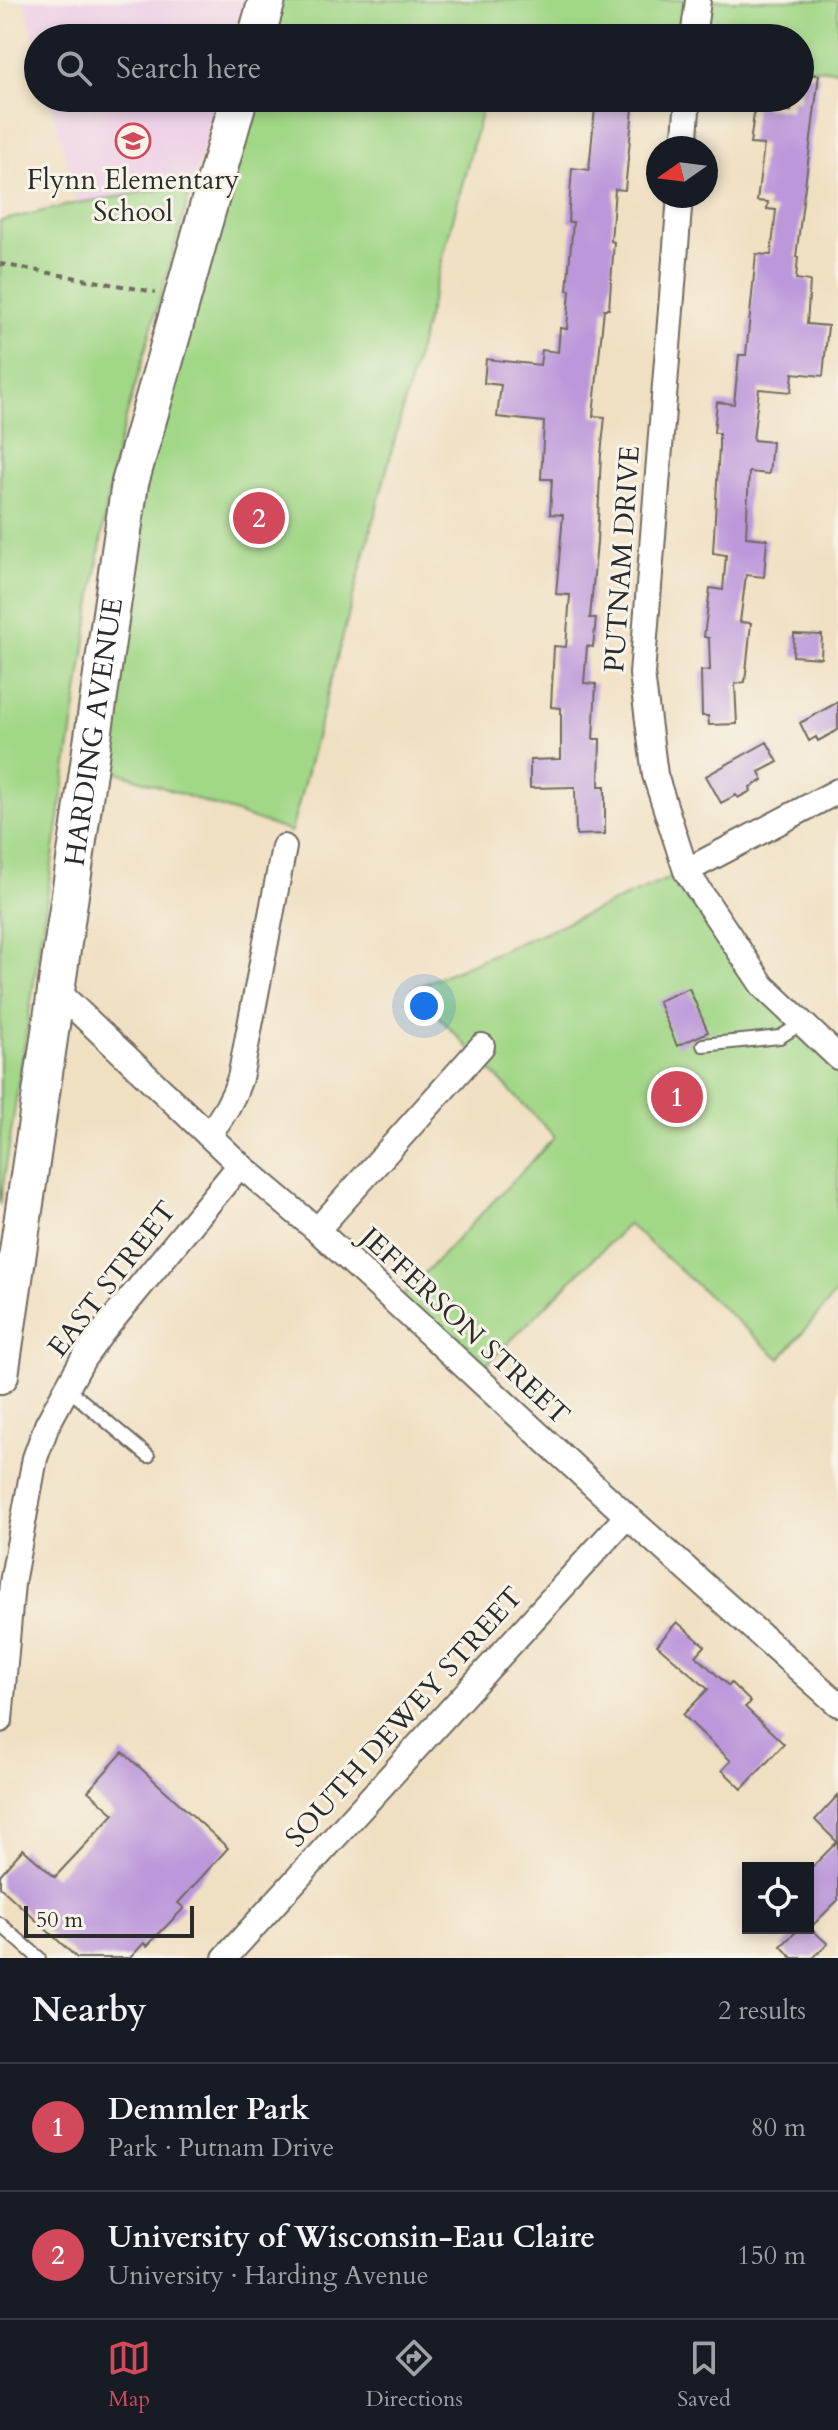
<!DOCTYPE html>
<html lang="en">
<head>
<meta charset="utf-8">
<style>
	:root { --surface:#171b24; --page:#242831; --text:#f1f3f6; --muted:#9ea1a6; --line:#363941; --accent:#d1495b }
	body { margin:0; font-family:Cardo,serif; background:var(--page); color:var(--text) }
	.controls { position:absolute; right:24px; bottom:24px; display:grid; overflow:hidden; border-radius:0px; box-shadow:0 4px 12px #0003 }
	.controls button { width:72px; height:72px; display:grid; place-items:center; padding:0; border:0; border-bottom:2px solid var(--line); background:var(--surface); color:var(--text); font:40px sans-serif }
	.compass { position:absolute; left:646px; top:136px; width:72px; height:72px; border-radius:50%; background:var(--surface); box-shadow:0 4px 12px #0003; rotate:256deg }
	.scale { position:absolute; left:24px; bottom:20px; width:170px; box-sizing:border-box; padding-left:8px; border:4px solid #2b2b2b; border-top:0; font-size:22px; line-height:28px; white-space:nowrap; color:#2b2b2b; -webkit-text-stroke:6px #f7f3e8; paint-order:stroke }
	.you { position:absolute; left:424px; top:1006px; width:28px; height:28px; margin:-20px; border:6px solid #fff; border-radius:50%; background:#1a73e8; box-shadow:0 0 0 12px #1a73e833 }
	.badge { display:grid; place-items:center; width:52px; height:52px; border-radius:50%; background:var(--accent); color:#fff; font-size:26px; font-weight:700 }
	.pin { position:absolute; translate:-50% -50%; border:4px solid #fff; box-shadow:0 2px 8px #0006 }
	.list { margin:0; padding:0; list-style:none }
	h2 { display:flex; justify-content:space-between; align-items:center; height:104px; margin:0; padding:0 32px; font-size:34px }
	h2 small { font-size:26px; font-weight:400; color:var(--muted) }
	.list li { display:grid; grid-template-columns:52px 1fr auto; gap:24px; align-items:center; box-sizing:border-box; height:128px; padding:0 32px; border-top:2px solid var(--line) }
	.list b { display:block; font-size:30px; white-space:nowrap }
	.list p { margin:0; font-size:26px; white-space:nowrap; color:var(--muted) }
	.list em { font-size:26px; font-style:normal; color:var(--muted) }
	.icon { flex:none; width:44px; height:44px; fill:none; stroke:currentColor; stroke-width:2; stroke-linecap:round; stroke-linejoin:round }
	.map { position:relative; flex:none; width:838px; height:1958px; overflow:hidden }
	.search { position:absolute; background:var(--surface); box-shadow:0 4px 12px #0003; left:24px; right:24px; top:24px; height:88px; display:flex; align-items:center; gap:20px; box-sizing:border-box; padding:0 28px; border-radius:44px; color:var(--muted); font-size:30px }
	.sheet { height:360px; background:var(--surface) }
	nav { display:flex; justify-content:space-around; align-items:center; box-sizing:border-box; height:112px; border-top:2px solid var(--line); background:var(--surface); font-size:22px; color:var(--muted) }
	nav a { display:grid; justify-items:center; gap:4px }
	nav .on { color:var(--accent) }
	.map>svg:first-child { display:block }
	.built { fill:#eed0e7 }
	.green { fill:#a2d787; stroke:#668159; stroke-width:2 }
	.building { fill:#bc97da }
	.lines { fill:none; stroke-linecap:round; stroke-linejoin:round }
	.lane-casing { stroke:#706a60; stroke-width:16 }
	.street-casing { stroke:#706a60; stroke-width:28 }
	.secondary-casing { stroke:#706a60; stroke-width:40 }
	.path { stroke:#706a60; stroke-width:4; stroke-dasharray:6 6; stroke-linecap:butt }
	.lane { stroke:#fff; stroke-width:12 }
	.street { stroke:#fff; stroke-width:24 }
	.secondary { stroke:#fff; stroke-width:36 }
	.labels { text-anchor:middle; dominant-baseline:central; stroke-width:6; stroke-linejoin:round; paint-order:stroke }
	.poi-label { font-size:28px; fill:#2b2b2b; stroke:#f7f3e8 }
	.street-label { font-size:28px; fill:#2b2b2b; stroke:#f7f3e8 }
</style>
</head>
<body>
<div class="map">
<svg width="838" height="1958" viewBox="0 0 838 1958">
	<rect width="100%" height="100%" fill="#f7f3e8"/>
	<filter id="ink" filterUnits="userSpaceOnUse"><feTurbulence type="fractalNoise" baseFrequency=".0125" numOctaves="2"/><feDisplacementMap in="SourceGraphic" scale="16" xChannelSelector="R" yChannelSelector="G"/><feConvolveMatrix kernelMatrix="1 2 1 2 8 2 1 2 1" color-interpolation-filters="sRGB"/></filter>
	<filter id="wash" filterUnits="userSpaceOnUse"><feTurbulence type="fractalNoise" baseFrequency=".006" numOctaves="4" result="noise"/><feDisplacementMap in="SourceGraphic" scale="32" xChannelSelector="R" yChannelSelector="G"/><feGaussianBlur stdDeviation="1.8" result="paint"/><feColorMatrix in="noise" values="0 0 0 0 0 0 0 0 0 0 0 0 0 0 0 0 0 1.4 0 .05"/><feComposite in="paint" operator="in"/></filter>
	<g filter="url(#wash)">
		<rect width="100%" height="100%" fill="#f0e0c2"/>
		<path class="built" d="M24 0H245L234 38H38V53Z
			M50 98H217L192 185 77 203Z"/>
		<path class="green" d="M267 0H838V70L800 68V38H256Z
			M239 98H485L291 832 89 762 130 483Z
			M192 185 116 453 107 502 0 1205V221L77 203Z
			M686 871 763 986 838 1057V1291L780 1359 628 1224 475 1376 396 1303 555 1137 412 989Z"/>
		<g id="blocks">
			<path class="building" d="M800 73 819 75 796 257H798L796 279 810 281 807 324 828 326 823 376 793 373 791 392 759 389 753 440 772 442 769 474 749 472 746 537 767 539 764 577 746 575 740 622 751 623 745 682 735 684 737 724 709 725 708 716H702L701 671 710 670 709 638 704 637 710 588 723 590 726 555 713 553 719 447V433H714L717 402 734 404 739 355H746L756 254 771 255 776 210 767 209 768 202 757 201 764 145 750 144 755 106 791 111 792 100 800 101Z
				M596 98H634L625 190 615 189 611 241 614 242 609 309H604L593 416 605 417 601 454 597 542 590 618H596L593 647 587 646 584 683 596 684 593 739H600L599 786H605V834L576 835 575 787 530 788V760L561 759V708L551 707 554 646 566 647 570 595 556 594 563 515 550 514 552 479H541L544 422 497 417 501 385 484 383 486 359 540 365 542 350 558 352 560 328 567 329 570 290H567L573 222H568L572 168 589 170Z
				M794 634 822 635 821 658 793 656Z
				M838 702V730L818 741 816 737 809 741 800 723Z
				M767 742 778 762 759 772 763 780 750 787 751 791 738 798 736 795 721 803 706 776Z
				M689 988 708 1032 677 1046 658 1001Z
				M677 1622 705 1646 696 1656 729 1686 731 1683 751 1702 745 1707 784 1744 742 1789 722 1770 731 1761 683 1715 708 1689 657 1645Z
				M123 1752 228 1848 178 1903 184 1908 147 1946 144 1943 130 1958H77L0 1887V1875L23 1849 55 1877 114 1814 88 1791Z
				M838 1795V1900L810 1928 828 1944 813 1958H792L781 1946 800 1928H808V1871L837 1842 815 1820Z"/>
		</g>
	</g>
	<g filter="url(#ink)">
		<use href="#blocks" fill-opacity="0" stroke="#706a60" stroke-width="2"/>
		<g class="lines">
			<g class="lane-casing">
				<path id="lane" d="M703 1045 780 1037 802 1023
					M67 1388 148 1456
					M0 1924 39 1958"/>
			</g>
			<g class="street-casing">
				<path id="street" d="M693 38 698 0
					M684 148 688 98
					M680 196 642 674 655 775 686 871 763 986 838 1057
					M686 871 838 791
					M55 989 240 1165 317 1230 627 1516 838 1704
					M208 1135C223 1117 233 1100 240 1078L284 847
					M317 1230 482 1046
					M0 1720 12 1583 35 1458 47 1425 67 1388 83 1359 101 1334 240 1165
					M225 1958 627 1516"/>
			</g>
			<g class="secondary-casing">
				<g id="secondary">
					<path d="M256 38 267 0"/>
					<path id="s1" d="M0 1375 130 483 239 98"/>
				</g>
			</g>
			<path class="path" d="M0 264 155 292"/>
			<use href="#lane" class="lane"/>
			<use href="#street" class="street"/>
			<use href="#secondary" class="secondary"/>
		</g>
	</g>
	<defs>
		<g id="school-ring" transform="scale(1.8)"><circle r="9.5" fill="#f7f3e8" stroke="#d1495b" stroke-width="1.5"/><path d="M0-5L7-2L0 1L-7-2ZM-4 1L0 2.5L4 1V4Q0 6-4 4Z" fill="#d1495b"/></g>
	</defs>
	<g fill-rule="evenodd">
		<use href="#school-ring" x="133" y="141"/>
	</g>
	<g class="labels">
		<g class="poi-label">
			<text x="133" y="180">Flynn Elementary<tspan x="133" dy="32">School</tspan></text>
		</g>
		<g class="street-label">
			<text transform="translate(622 559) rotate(-86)">PUTNAM DRIVE</text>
			<text stroke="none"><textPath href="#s1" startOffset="650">HARDING AVENUE</textPath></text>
			<text transform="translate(112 1279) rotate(-52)">EAST STREET</text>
			<text transform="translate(465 1326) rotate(43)">JEFFERSON STREET</text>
			<text transform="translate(404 1717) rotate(-48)">SOUTH DEWEY STREET</text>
		</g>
	</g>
</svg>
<div class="controls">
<button><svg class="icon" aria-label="locate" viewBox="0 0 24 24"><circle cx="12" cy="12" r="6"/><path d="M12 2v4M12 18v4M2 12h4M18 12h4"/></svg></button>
</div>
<svg class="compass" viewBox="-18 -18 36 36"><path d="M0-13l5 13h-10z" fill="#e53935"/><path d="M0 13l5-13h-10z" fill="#9ea1a6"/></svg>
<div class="scale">50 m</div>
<div class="you"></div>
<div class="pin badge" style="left:677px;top:1097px">1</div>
<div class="pin badge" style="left:259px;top:518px">2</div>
<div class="search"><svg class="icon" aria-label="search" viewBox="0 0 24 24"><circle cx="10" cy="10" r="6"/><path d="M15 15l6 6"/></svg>Search here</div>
</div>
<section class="sheet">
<h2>Nearby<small>2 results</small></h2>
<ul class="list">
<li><span class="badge">1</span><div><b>Demmler Park</b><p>Park · Putnam Drive</p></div><em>80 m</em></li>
<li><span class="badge">2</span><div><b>University of Wisconsin-Eau Claire</b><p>University · Harding Avenue</p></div><em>150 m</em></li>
</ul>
</section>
<nav>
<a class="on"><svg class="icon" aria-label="map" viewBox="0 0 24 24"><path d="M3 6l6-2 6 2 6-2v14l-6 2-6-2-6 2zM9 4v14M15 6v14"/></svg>Map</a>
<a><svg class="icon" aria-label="directions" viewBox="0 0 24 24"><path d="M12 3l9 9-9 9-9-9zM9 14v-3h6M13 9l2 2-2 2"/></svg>Directions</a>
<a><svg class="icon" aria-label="saved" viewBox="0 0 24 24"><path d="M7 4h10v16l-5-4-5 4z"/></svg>Saved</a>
</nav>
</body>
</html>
